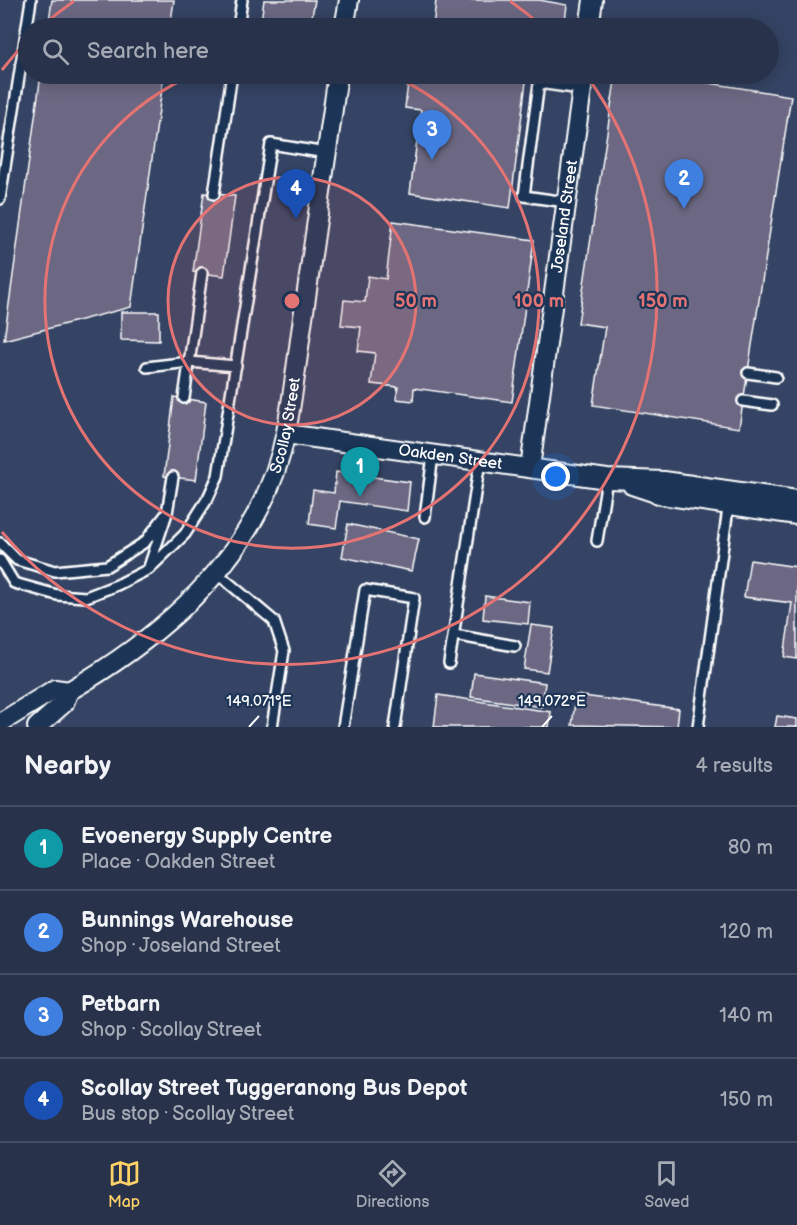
<!DOCTYPE html>
<html lang="en">
<head>
<meta charset="utf-8">
<style>
	:root { --surface:#28334b; --page:#303b52; --text:#f1f3f6; --muted:#a5aab5; --line:#444e63; --accent:#ffd166 }
	body { margin:0; font-family:"Balsamiq Sans",sans-serif; background:var(--page); color:var(--text) }
	.you { position:absolute; left:556px; top:477px; width:21px; height:21px; margin:-15px; border:4px solid #fff; border-radius:50%; background:#1a73e8; box-shadow:0 0 0 9px #1a73e833 }
	.badge { display:grid; place-items:center; width:39px; height:39px; border-radius:50%; background:var(--accent); color:#fff; font-size:20px; font-weight:700 }
	.pin { position:absolute; translate:-50% -50px; filter:drop-shadow(0 2px 3px #0008) }
	.pin::after { content:''; position:absolute; top:32px; width:21px; height:18px; background:inherit; clip-path:polygon(0 0,100% 0,50% 100%) }
	.list { margin:0; padding:0; list-style:none }
	h2 { display:flex; justify-content:space-between; align-items:center; height:78px; margin:0; padding:0 24px; font-size:26px }
	h2 small { font-size:20px; font-weight:400; color:var(--muted) }
	.list li { display:grid; grid-template-columns:39px 1fr auto; gap:18px; align-items:center; box-sizing:border-box; height:84px; padding:0 24px; border-top:2px solid var(--line) }
	.list b { display:block; font-size:22px; white-space:nowrap }
	.list p { margin:0; font-size:20px; white-space:nowrap; color:var(--muted) }
	.list em { font-size:20px; font-style:normal; color:var(--muted) }
	.icon { flex:none; width:33px; height:33px; fill:none; stroke:currentColor; stroke-width:2; stroke-linecap:round; stroke-linejoin:round }
	.map { position:relative; flex:none; width:797px; height:727px; overflow:hidden }
	.search { position:absolute; background:var(--surface); box-shadow:0 3px 15px #0003; left:18px; right:18px; top:18px; height:66px; display:flex; align-items:center; gap:15px; box-sizing:border-box; padding:0 21px; border-radius:33px; color:var(--muted); font-size:22px }
	.sheet { height:414px; background:var(--surface) }
	nav { display:flex; justify-content:space-around; align-items:center; box-sizing:border-box; height:84px; border-top:2px solid var(--line); background:var(--surface); font-size:16px; color:var(--muted) }
	nav a { display:grid; justify-items:center; gap:3px }
	nav .on { color:var(--accent) }
	.map>svg:first-child { display:block }
	.building { fill:#6c6783; stroke:#fff; stroke-width:1.5 }
	.lines { fill:none; stroke-linecap:round; stroke-linejoin:round }
	.lane-casing { stroke:#fff; stroke-width:14 }
	.street-casing { stroke:#fff; stroke-width:22 }
	.lane { stroke:#1d3557; stroke-width:9 }
	.street { stroke:#1d3557; stroke-width:18 }
	.ticks { fill:none; stroke:#fff; stroke-width:2 }
	.ring { fill:none; stroke:#e47373; stroke-width:3 }
	.labels { text-anchor:middle; dominant-baseline:central; stroke-width:4.5; stroke-linejoin:round; paint-order:stroke }
	.street-label { font-size:16px; fill:#fff; stroke:#1d3557 }
	.ticks-label { font-size:15px; text-anchor:middle; fill:#fff; stroke:#1d3557; stroke-width:4.5; stroke-linejoin:round; paint-order:stroke }
	.centre { fill:#e47373; stroke:#1d3557; stroke-width:3 }
	.ring-label { font-size:18px; text-anchor:middle; font-weight:bold; fill:#e47373; stroke:#1d3557; stroke-width:4.5; stroke-linejoin:round; paint-order:stroke }
</style>
</head>
<body>
<div class="map">
<svg width="797" height="727" viewBox="0 0 797 727">
	<rect width="100%" height="100%" fill="#354464"/>
	<filter id="ink" filterUnits="userSpaceOnUse"><feTurbulence type="fractalNoise" baseFrequency=".0167" numOctaves="2"/><feDisplacementMap in="SourceGraphic" scale="12" xChannelSelector="R" yChannelSelector="G"/><feConvolveMatrix kernelMatrix="1 2 1 2 8 2 1 2 1" color-interpolation-filters="sRGB"/></filter>
	<g filter="url(#ink)">
		<path class="building" d="M52 0H174L170 28H48Z
			M264 0H315L310 28H260Z
			M436 0H539L567 5 564 28H433Z
			M41 74H164L131 307 4 340Z
			M427 74H558V78L527 74 510 208 410 193 421 110 405 108 408 83 426 84Z
			M616 74H651L791 96 739 428 593 405 605 327 578 323Z
			M204 193 235 196 224 276 193 272Z
			M393 221 534 240 512 402 414 388 413 401 396 399 398 387 371 384 375 353 358 351 361 327 341 325 344 300 365 302 368 276 386 279Z
			M121 312H159V341L121 340Z
			M174 397 206 402 196 480 164 476Z
			M336 472 410 482 407 511 340 501 336 528 309 524 313 490 334 493Z
			M348 524 419 539 412 571 342 557Z
			M750 560 797 567V659L784 657 792 603 744 597Z
			M485 596 530 602 528 624 483 619Z
			M531 625 554 628 547 672 524 669Z
			M474 673 545 683 542 707 471 697Z
			M438 695 551 712 549 727H434Z
			M576 695 679 709 677 727 572 725Z
			M777 716 797 719V727H775Z"/>
		<g class="lines">
			<g class="lane-casing">
				<path id="lane" d="M238 28 242 0
					M214 194 232 74
					M0 199 31 0
					M566 202 524 196 539 83 581 89
					M147 367 189 362 236 366
					M748 373 776 377
					M184 398 202 273
					M743 401 772 405
					M425 517 433 455
					M597 541 607 479
					M0 543 17 560 55 571 107 566 145 542 167 513
					M0 560 14 583 57 595 86 597 117 585 149 569 185 534 208 498 218 476 271 144 326 153
					M149 567 167 513 173 477
					M217 573 274 621 284 651 272 727
					M454 635 515 646
					M449 663 480 461
					M343 727 365 590 414 598 395 727
					M698 727 729 501"/>
			</g>
			<g class="street-casing">
				<g id="street">
					<path d="M344 28 349 0"/>
					<path d="M589 28 593 0"/>
					<path id="s1" d="M286 434 607 479 664 481 797 500"/>
					<path id="s2" d="M530 468 584 74"/>
					<path d="M632 485 662 495 797 515"/>
					<path d="M0 723 55 689 69 691"/>
					<path id="s3" d="M37 727 64 703 69 691C168 633 263 551 286 432 294 392 298 351 304 311 315 232 327 153 338 74"/>
				</g>
			</g>
			<use href="#lane" class="lane"/>
			<use href="#street" class="street"/>
		</g>
	</g>
	<path class="ticks" d="M249 727 259 716M542 727 552 716"/>
	<circle cx="292" cy="301" r="124" fill="#e47373" fill-opacity=".12"/>
	<g class="ring">
		<circle cx="292" cy="301" r="124"/>
		<path d="M389 74A247 247 0 1 1 195 74"/>
		<path d="M2 70A371 371 0 0 1 27 41M41 27A371 371 0 0 1 74 1M510 1A371 371 0 0 1 543 27M586 75A371 371 0 0 1 2 532"/>
	</g>
	<g class="labels">
		<g class="street-label">
			<text stroke="none"><textPath href="#s2" startOffset="254">Joseland Street</textPath></text>
			<text stroke="none"><textPath href="#s3" startOffset="404">Scollay Street</textPath></text>
			<text stroke="none"><textPath href="#s1" startOffset="166">Oakden Street</textPath></text>
		</g>
	</g>
	<g class="ticks-label">
		<text x="259" y="706">149.071°E</text>
		<text x="552" y="706">149.072°E</text>
	</g>
	<circle cx="292" cy="301" r="9" class="centre"/>
	<g class="ring-label">
		<text x="416" y="307">50 m</text>
		<text x="539" y="307">100 m</text>
		<text x="663" y="307">150 m</text>
	</g>
</svg>
<div class="you"></div>
<div class="pin badge" style="left:360px;top:497px;background:#0f9aa8">1</div>
<div class="pin badge" style="left:684px;top:209px;background:#3f7fe0">2</div>
<div class="pin badge" style="left:432px;top:160px;background:#3f7fe0">3</div>
<div class="pin badge" style="left:296px;top:219px;background:#1a4fb4">4</div>
<div class="search"><svg class="icon" aria-label="search" viewBox="0 0 24 24"><circle cx="10" cy="10" r="6"/><path d="M15 15l6 6"/></svg>Search here</div>
</div>
<section class="sheet">
<h2>Nearby<small>4 results</small></h2>
<ul class="list">
<li><span class="badge" style="background:#0f9aa8">1</span><div><b>Evoenergy Supply Centre</b><p>Place · Oakden Street</p></div><em>80 m</em></li>
<li><span class="badge" style="background:#3f7fe0">2</span><div><b>Bunnings Warehouse</b><p>Shop · Joseland Street</p></div><em>120 m</em></li>
<li><span class="badge" style="background:#3f7fe0">3</span><div><b>Petbarn</b><p>Shop · Scollay Street</p></div><em>140 m</em></li>
<li><span class="badge" style="background:#1a4fb4">4</span><div><b>Scollay Street Tuggeranong Bus Depot</b><p>Bus stop · Scollay Street</p></div><em>150 m</em></li>
</ul>
</section>
<nav>
<a class="on"><svg class="icon" aria-label="map" viewBox="0 0 24 24"><path d="M3 6l6-2 6 2 6-2v14l-6 2-6-2-6 2zM9 4v14M15 6v14"/></svg>Map</a>
<a><svg class="icon" aria-label="directions" viewBox="0 0 24 24"><path d="M12 3l9 9-9 9-9-9zM9 14v-3h6M13 9l2 2-2 2"/></svg>Directions</a>
<a><svg class="icon" aria-label="saved" viewBox="0 0 24 24"><path d="M7 4h10v16l-5-4-5 4z"/></svg>Saved</a>
</nav>
</body>
</html>
